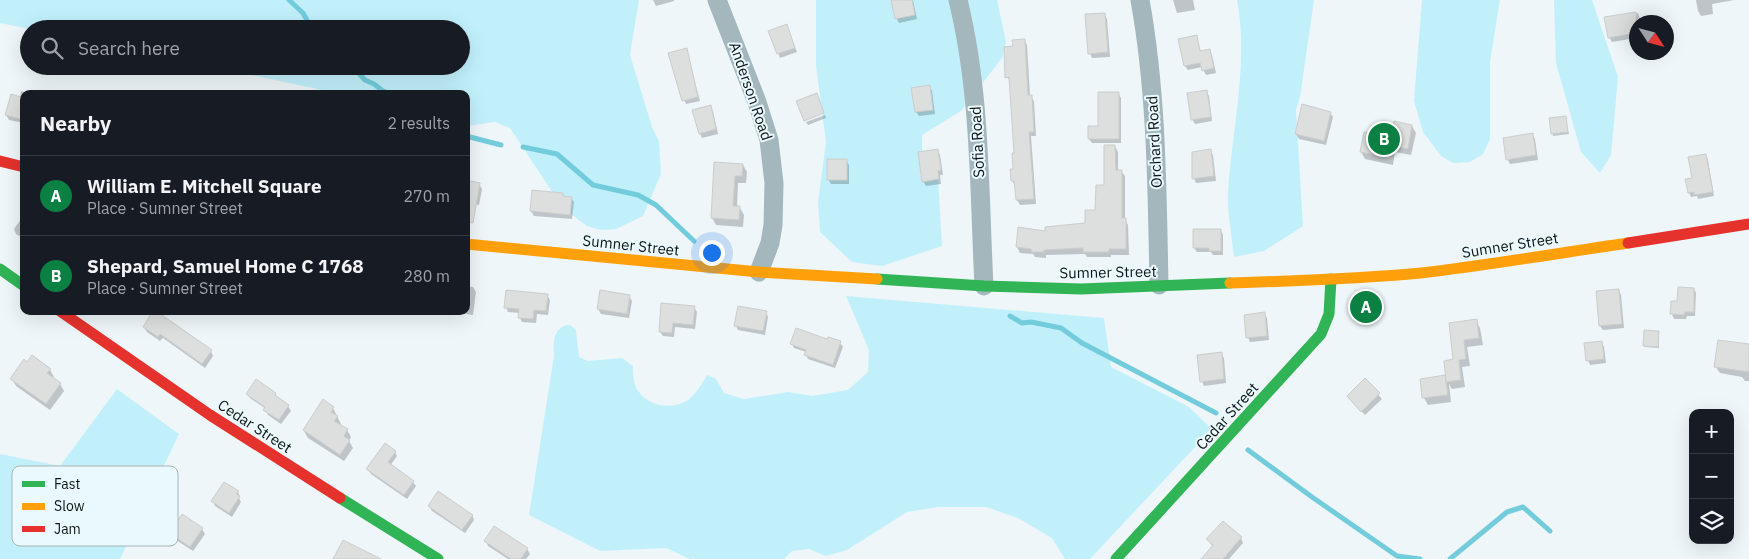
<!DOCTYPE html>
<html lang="en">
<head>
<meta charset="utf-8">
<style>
	:root { --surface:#171b24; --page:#242831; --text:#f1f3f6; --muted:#9ea1a6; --line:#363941; --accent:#0b8043 }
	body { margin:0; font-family:"IBM Plex Sans",sans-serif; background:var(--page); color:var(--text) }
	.controls { position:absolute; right:15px; bottom:15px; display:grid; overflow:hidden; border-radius:10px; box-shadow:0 5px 20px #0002 }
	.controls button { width:45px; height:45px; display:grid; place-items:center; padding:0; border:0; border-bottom:1px solid var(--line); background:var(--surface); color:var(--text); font:25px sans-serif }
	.compass { position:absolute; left:1629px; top:15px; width:45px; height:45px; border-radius:50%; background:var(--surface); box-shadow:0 5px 20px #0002; rotate:126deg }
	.you { position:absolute; left:711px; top:252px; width:18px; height:18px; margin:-12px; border:4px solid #fff; border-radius:50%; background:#1a73e8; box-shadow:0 0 0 8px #1a73e833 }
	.badge { display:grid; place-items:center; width:32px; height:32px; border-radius:50%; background:var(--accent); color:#fff; font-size:16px; font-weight:700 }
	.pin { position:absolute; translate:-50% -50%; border:2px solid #fff; box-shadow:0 1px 5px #0006 }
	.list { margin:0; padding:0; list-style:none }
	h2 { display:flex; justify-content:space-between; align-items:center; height:65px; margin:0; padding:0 20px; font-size:21px }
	h2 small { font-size:16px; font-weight:400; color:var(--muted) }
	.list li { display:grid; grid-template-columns:32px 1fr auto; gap:15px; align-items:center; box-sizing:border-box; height:80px; padding:0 20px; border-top:1px solid var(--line) }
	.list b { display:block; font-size:19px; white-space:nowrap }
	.list p { margin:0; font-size:16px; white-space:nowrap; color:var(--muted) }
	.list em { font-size:16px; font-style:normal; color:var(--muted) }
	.icon { flex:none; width:28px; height:28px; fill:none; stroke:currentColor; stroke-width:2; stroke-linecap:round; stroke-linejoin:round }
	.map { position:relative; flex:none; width:1749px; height:559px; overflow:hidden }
	.search { position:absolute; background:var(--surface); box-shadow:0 5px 20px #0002; left:20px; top:20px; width:450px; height:55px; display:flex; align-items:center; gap:12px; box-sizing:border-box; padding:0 18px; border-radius:28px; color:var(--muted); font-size:19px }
	.panel { position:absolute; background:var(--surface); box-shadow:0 5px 20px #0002; left:20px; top:90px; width:450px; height:225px; border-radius:10px }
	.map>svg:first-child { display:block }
	.green { fill:#c1f0fb }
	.shadow { fill:#0003 }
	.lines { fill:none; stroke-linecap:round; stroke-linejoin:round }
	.stream { stroke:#73ccdc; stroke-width:5 }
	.building { fill:#dddfde; stroke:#cbcdcd }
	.street { stroke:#a3b7bc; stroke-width:19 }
	.fast { stroke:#30b455; stroke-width:11 }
	.slow { stroke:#ff9f0a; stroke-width:11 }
	.jam { stroke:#e5322d; stroke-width:11 }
	.labels { text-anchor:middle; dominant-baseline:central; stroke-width:4; stroke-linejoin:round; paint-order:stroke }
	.street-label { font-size:15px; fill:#0e1315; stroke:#eaf9fd }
	.key { fill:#eaf9fd; stroke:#a8b4b7; stroke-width:1 }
	.key-label { font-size:14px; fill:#0e1315 }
</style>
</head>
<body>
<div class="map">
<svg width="1749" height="559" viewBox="0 0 1749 559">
	<rect width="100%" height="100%" fill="#eef6f9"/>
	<path class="green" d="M0 0H639L630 55 652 127 659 141 661 174 643 216 616 229 601 230 587 226 563 208 510 128 495 122 466 126V94H341L209 66H461V29H30L0 23Z
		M816 0H997L1006 42 1002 58 961 111 922 135V150L938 177 942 246 882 266 852 262 820 232 818 202 826 142 816 66Z
		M1237 0H1314L1300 97 1296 110 1303 226 1264 251 1234 257C1232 236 1227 213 1228 192 1232 128 1249 63 1237 0Z
		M1422 0H1500L1490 62V139L1483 154 1470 162 1453 163 1441 156 1423 132 1414 101Z
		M1554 0H1592L1618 77 1611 155 1600 173 1581 152 1556 63Z
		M846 296 1104 318 1111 367 1189 407 1212 429 1090 559H1065L1052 538 1018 518 986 507H938L907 512 847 550 826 556 809 549 792 551 784 559H690L666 548 600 551 529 515 554 356C553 344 553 325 570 325L576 330 579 357 588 361 622 358 633 366C633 374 633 386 639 392 650 407 672 410 688 400 696 394 702 384 707 375L716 379 724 393 744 399 788 392 812 396 848 390 868 372 869 350Z
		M117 389 179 434 120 559H0V454L60 466Z"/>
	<path class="shadow" d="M653 0H674V1L656 6Z
		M893 0H913L917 19 899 23 897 19Z
		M1173 0H1193L1195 10 1177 13Z
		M1696 0H1734L1712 4 1713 14 1701 16 1698 11Z
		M1638 13 1641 22H1636V38L1612 42 1609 37 1606 18Z
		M1104 14 1107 19 1110 57 1092 58 1090 53Z
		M786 26 797 52 780 58 770 31Z
		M1196 37 1201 52 1209 50 1212 55 1216 73 1206 75 1202 67 1188 70 1185 66Z
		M1025 41 1027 45 1030 96 1034 101 1036 136H1031L1036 204 1020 205 1017 200 1016 186 1012 181 1015 154 1011 82 1007 77 1014 47Z
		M686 49 700 101 686 104 684 100Z
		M930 87 932 91 935 114 919 116 916 112Z
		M21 91 32 94H24V123L9 120 6 115 20 98Z
		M1206 91 1209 96 1212 121 1195 124 1192 119Z
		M1118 93 1121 98V143H1092L1089 139 1100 127Z
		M710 107 713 111 718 134 702 138 700 134Z
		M1330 113 1333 117 1326 145 1299 139 1296 134Z
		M825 115 826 118 808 125 806 122Z
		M1565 117 1569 134 1553 136 1550 119Z
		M1412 126 1416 133 1411 155 1395 152 1393 165 1365 159 1361 152 1393 134Z
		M1532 135 1535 139 1538 160 1510 164 1508 160Z
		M1115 146 1118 152V171H1121L1125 176V219L1128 225 1129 255H1111V257H1087L1085 254 1046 255V258L1035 257 1033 254 1020 253 1017 247 1046 233 1086 224 1097 211Z
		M938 151 940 155 943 175H940L941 184 926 186 923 181Z
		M1210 151 1213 155 1216 181 1196 183 1194 178Z
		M1706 155 1708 160 1714 196 1698 199 1697 196 1691 197 1689 192 1693 179Z
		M846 161 849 165V184H831L828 179Z
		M716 163 743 165 747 172 746 183H738L737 207 740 208 744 215 743 227 716 225 712 218Z
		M479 184 482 189 479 205 466 203Z
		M562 194 564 197 571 198 574 202 572 219 534 216 531 211Z
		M24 215V239L16 234 14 229Z
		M1221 230 1223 235V255H1213L1211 252H1197L1194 248Z
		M466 286 473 287 476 292 473 315 446 311H466Z
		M1694 289 1696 293 1695 316H1687L1686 319H1674L1672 314 1678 302Z
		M1619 290 1621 295 1624 328 1603 330 1600 326Z
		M547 295 550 300 548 315 537 314 536 323 522 322 520 318V313L508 312 506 307Z
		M629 296 632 301 629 318 601 314 598 309Z
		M694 307 697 312 695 329 675 327 674 337 663 336 660 332Z
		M766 312 768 317 765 335 738 330 736 326Z
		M1264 313 1267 318 1269 340 1250 342 1248 337Z
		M1476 321 1480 328 1483 345 1467 347 1470 366 1462 367 1465 387 1452 389 1449 384 1451 402 1428 405 1424 398 1444 377 1447 382 1455 360 1450 324Z
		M144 327 211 351 213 356 205 368 163 338 160 341 147 332Z
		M1658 332 1659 348 1645 347 1644 345Z
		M828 341 840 343 843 347 835 368 808 359 806 355V352L794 348 792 344Z
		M1601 342 1604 347 1606 363 1590 365 1588 360Z
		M1749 347V381H1745L1742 377 1720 373 1715 366Z
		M1221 353 1224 358 1226 383 1204 386 1202 381Z
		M50 370 54 377 52 379 60 384 64 391 50 410 16 386 12 379Z
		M1365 380 1382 399 1365 415 1348 397Z
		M247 394H275L278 399 288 406 291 411 281 424 268 415 266 409 250 398Z
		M333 408 341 424 340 425 347 430 351 437 349 441 353 448 344 461 308 438 304 431Z
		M395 452 397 456 390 466 413 482 416 486 407 499 371 474 368 469Z
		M224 484 238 492 240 497 239 498 241 502 232 517 215 506 213 501Z
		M429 506 472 515 474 520 465 533 432 511Z
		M495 528 527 549 530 554 526 559H508L488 546 486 541Z
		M202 529 205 534 193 551 173 538 171 533Z
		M1241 538 1243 543 1229 559H1202L1213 547 1208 540Z"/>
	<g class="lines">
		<path class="stream" d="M289 0 303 13 308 22 317 29
			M345 66 357 71 365 80 374 84 383 91 392 94
			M466 136 501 145
			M523 147 557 154 593 185 638 195 656 205 694 241
			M1010 316 1022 323 1031 322 1061 328 1082 343 1216 413
			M1248 450 1312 497 1397 556 1420 559
			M1450 559 1507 512 1523 507 1550 531"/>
	</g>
	<path class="building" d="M891 0H912L915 15 895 19Z
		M1636 12V33L1608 38 1604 17Z
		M1105 13 1108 52 1088 54 1085 14Z
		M787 24 795 48 777 54 768 31Z
		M1197 35 1200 51 1210 49 1214 68 1202 71 1200 63 1184 66 1178 39Z
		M1025 39 1028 95H1032L1034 132H1029L1034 199 1016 200 1014 181H1011L1010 169H1013L1012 153H1014L1009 77 1005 78 1004 47 1013 46 1012 40Z
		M687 48 698 97 682 101 668 53Z
		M930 85 933 110 915 112 911 88Z
		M1207 90 1211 117 1191 120 1187 93Z
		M1098 92H1119V139H1088V126H1098Z
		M817 93 824 113 804 121 796 101Z
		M11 94 24 98V120L5 115Z
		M1302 104 1331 112 1324 141 1295 134Z
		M711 105 716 129 699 134 692 110Z
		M1566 116 1568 132 1551 134 1549 118Z
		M1394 121 1412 125 1408 149 1392 146 1389 158 1360 152 1364 132 1370 133 1371 128 1392 132Z
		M1533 133 1536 155 1506 160 1503 138Z
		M1104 145H1115L1116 170H1122V218H1126V249H1109V252H1083V248L1044 250V252H1031V249L1016 247 1018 227 1045 231V227L1085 223V210H1095L1096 185H1104Z
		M938 149 941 170 938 171 939 179 922 182 918 152Z
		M1211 149 1214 176 1192 179V152Z
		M1706 154 1713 192 1694 195V192L1688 193 1685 179 1692 178 1688 157Z
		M827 159H847V180H827Z
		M714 162 743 164 742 176H735L733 206H740L739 220 711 218Z
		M466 180 480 183 473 223 466 222Z
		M532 190 563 193V196L572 197 570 215 530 211Z
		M1193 229H1221V251H1209V248H1193Z
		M1678 287 1694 288V312H1685L1684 315 1670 314 1671 301H1677Z
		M1619 289 1622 324 1599 326 1596 291Z
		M506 290 548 294 546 311 534 310 533 319 518 318 519 309 504 308Z
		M600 290 630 295 627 314 597 309Z
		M661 303 695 306 693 325 673 323 672 333 659 332Z
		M738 306 767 311 763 331 734 326Z
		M153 311H156L172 322 212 350 202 364 160 334 158 337 143 327Z
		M1265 312 1267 336 1246 338 1244 315Z
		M1477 319 1479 338 1464 340 1466 359 1459 360 1461 380 1446 382 1444 361 1453 359 1449 323Z
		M796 328 827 339 828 337 841 341 833 365 804 355 806 350 790 344Z
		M1644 330 1659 331 1658 347 1643 346Z
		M1718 340 1749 344V372L1714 367Z
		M1602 341 1604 359 1586 361 1584 343Z
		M1222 352 1224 379 1200 382 1197 355Z
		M32 355 51 369 47 373 61 383 46 404 10 379 24 359 27 362Z
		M1445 375 1448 395 1422 398 1420 379Z
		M1365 378 1380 393 1361 412 1347 396Z
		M256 379 276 393 275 395 289 405 279 420 263 410 265 407 246 394Z
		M323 399 334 407 331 412 338 416 334 421 348 429 344 436 350 440 340 455 303 430Z
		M385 443 396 451 388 462 414 481 404 495 366 469Z
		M224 482 239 491 236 494 240 496 229 513 211 501Z
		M438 491 473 515 462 530 428 506Z
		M182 514 203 528 190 547 169 533Z
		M1223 521 1242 537 1223 559H1201L1213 545 1206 539Z
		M494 526 528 548 521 559H511L484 541Z
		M343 540 381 559H333Z"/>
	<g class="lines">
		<path class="street" d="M717 0 757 102 769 140 774 183 773 225 770 243 759 272
			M958 0C981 93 979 191 984 286
			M1140 0C1157 94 1157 190 1159 285"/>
		<path class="fast" d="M0 269 24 286
			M877 279 984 286 1081 289 1230 283
			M340 498 438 559
			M1116 559 1321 334 1329 314 1331 279"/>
		<path class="slow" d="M466 244 759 272 877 279
			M1230 283C1293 281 1357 279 1421 273 1490 265 1559 253 1628 243"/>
		<path class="jam" d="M0 161 24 167
			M1628 243 1749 224
			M60 311 210 415 340 498"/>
	</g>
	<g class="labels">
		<g class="street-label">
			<text transform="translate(751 91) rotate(71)">Anderson Road</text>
			<text transform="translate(977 142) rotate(-93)">Sofia Road</text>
			<text transform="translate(1154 142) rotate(-93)">Orchard Road</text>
			<text transform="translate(631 245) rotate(6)">Sumner Street</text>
			<text transform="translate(1510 245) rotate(-9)">Sumner Street</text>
			<text transform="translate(1108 272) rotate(-1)">Sumner Street</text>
			<text transform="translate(1227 416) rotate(-48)">Cedar Street</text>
			<text transform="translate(255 426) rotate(33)">Cedar Street</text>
		</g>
	</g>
	<rect x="12" y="466" width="166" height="80" rx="8" class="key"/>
	<rect x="22" y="481" width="23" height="6" fill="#30b455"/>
	<rect x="22" y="503" width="23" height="7" fill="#ff9f0a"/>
	<rect x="22" y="526" width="23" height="6" fill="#e5322d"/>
	<g class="key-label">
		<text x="54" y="489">Fast</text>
		<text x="54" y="511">Slow</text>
		<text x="54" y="534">Jam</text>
	</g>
</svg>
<div class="controls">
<button>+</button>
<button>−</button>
<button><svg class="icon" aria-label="layers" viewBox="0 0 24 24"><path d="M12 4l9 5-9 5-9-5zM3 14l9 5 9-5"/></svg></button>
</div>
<svg class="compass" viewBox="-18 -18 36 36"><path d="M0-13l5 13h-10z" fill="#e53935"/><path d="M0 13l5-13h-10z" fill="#9ea1a6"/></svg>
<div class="you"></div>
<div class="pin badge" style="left:1366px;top:307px">A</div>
<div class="pin badge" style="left:1384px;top:139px">B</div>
<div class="search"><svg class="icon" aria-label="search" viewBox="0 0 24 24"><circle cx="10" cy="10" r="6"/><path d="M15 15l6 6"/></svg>Search here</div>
<section class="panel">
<h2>Nearby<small>2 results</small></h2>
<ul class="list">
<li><span class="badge">A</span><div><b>William E. Mitchell Square</b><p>Place · Sumner Street</p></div><em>270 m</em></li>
<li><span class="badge">B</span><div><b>Shepard, Samuel Home C 1768</b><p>Place · Sumner Street</p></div><em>280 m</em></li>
</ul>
</section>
</div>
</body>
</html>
